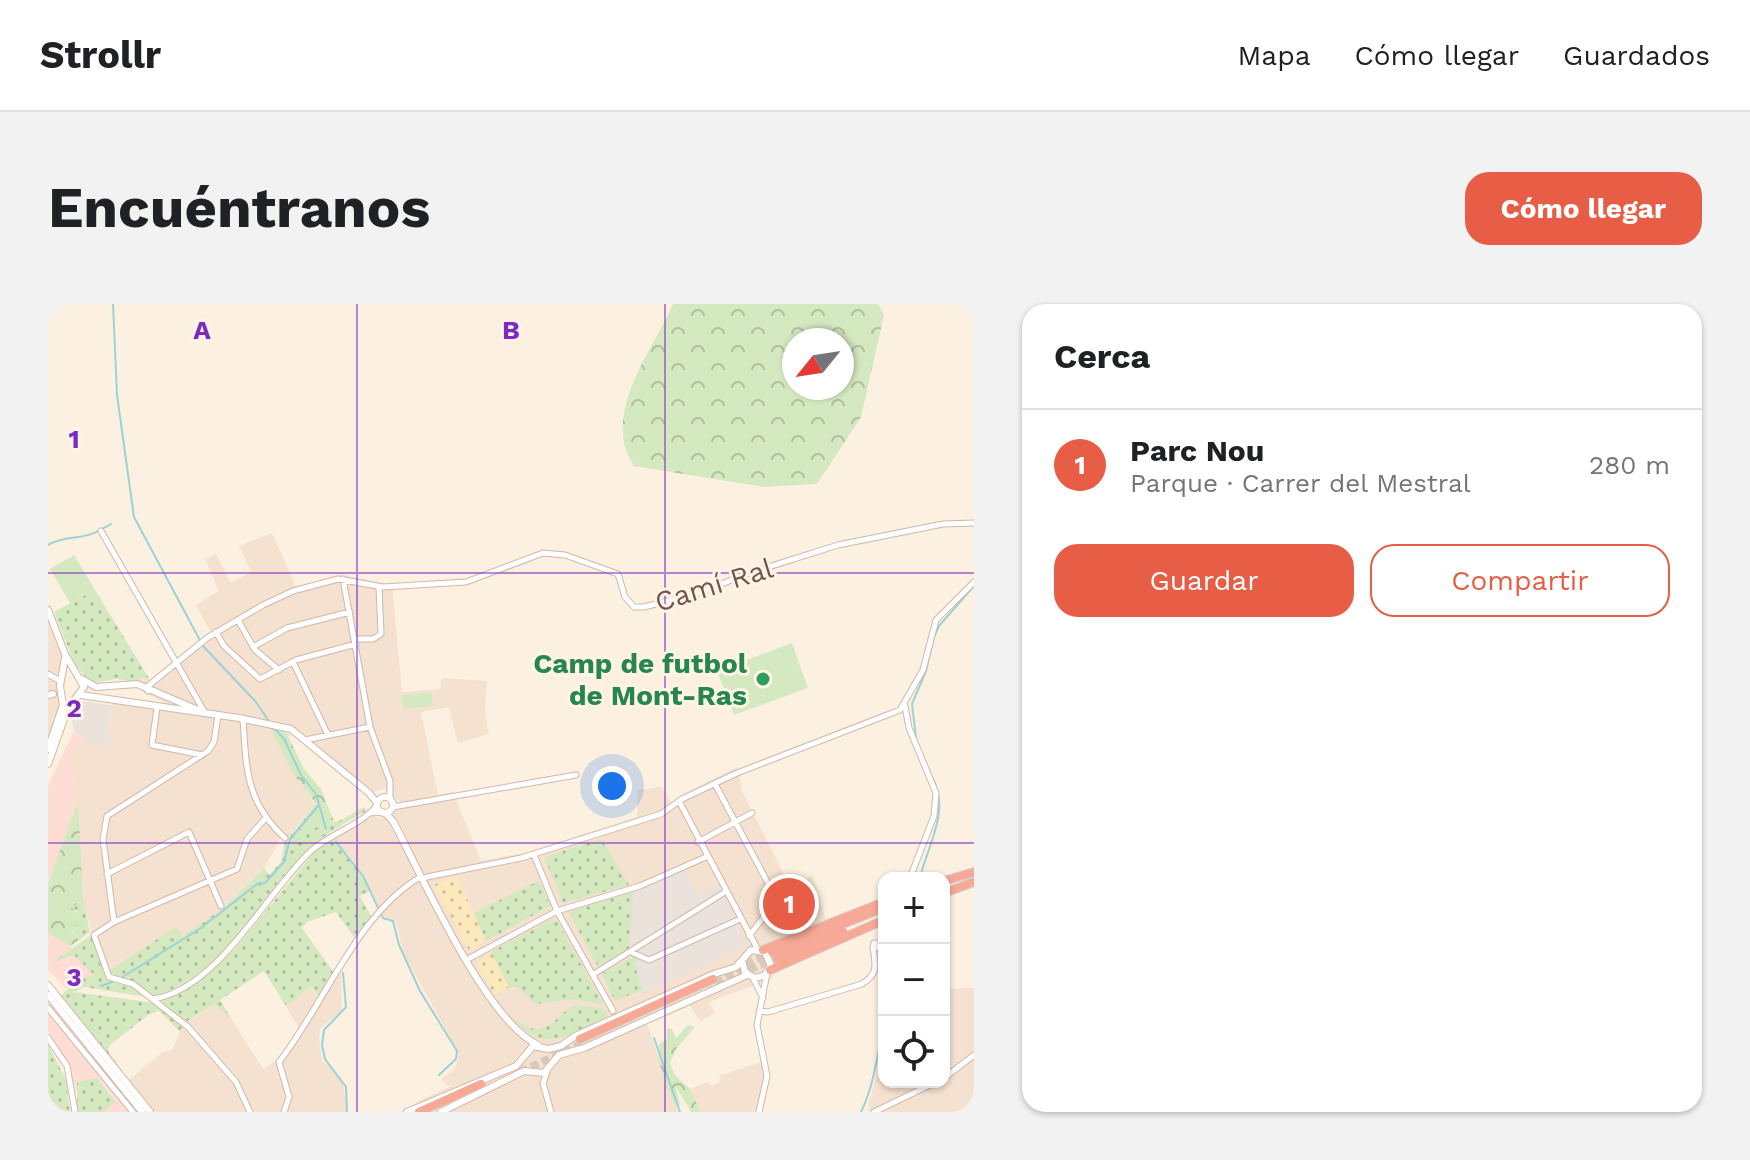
<!DOCTYPE html>
<html lang="es">
<head>
<meta charset="utf-8">
<style>
	:root { --surface:#fff; --page:#f2f2f2; --text:#202124; --muted:#757577; --line:#e0e0e0; --accent:#e75d45 }
	body { margin:0; font-family:"Work Sans",sans-serif; background:var(--page); color:var(--text) }
	.controls { position:absolute; right:24px; bottom:24px; display:grid; overflow:hidden; border-radius:16px; box-shadow:0 2px 6px #0004 }
	.controls button { width:72px; height:72px; display:grid; place-items:center; padding:0; border:0; border-bottom:2px solid var(--line); background:var(--surface); color:var(--text); font:40px sans-serif }
	.compass { position:absolute; left:734px; top:24px; width:72px; height:72px; border-radius:50%; background:var(--surface); box-shadow:0 2px 6px #0004; rotate:240deg }
	.you { position:absolute; left:564px; top:482px; width:28px; height:28px; margin:-20px; border:6px solid #fff; border-radius:50%; background:#1a73e8; box-shadow:0 0 0 12px #1a73e833 }
	.badge { display:grid; place-items:center; width:52px; height:52px; border-radius:50%; background:var(--accent); color:#fff; font-size:26px; font-weight:700 }
	.pin { position:absolute; translate:-50% -50%; border:4px solid #fff; box-shadow:0 2px 8px #0006 }
	.list { margin:0; padding:0; list-style:none }
	h2 { display:flex; justify-content:space-between; align-items:center; height:104px; margin:0; padding:0 32px; font-size:34px }
	h2 small { font-size:26px; font-weight:400; color:var(--muted) }
	.list li { display:grid; grid-template-columns:52px 1fr auto; gap:24px; align-items:center; box-sizing:border-box; height:112px; padding:0 32px; border-top:2px solid var(--line) }
	.list b { display:block; font-size:30px; white-space:nowrap }
	.list p { margin:0; font-size:26px; white-space:nowrap; color:var(--muted) }
	.list em { font-size:26px; font-style:normal; color:var(--muted) }
	.actions { display:flex; gap:16px; padding:24px 32px }
	.actions a { flex:1; padding:18px 0; border:2px solid var(--accent); border-radius:24px; text-align:center; font-size:28px; color:var(--accent) }
	.actions .main { background:var(--accent); color:#fff }
	.icon { flex:none; width:44px; height:44px; fill:none; stroke:currentColor; stroke-width:2; stroke-linecap:round; stroke-linejoin:round }
	.map { position:relative; flex:none; width:926px; height:808px; overflow:hidden; border-radius:24px }
	header { display:flex; align-items:center; gap:48px; box-sizing:border-box; height:112px; padding:0 40px; background:var(--surface); border-bottom:2px solid var(--line) }
	header strong { font-size:38px }
	nav { display:flex; gap:44px; margin-inline-start:auto; font-size:28px }
	.intro { display:flex; align-items:center; justify-content:space-between; box-sizing:border-box; height:192px; padding:0 48px }
	h1 { margin:0; font-size:56px }
	.button { padding:20px 36px; border-radius:24px; background:var(--accent); color:#fff; font-size:28px; font-weight:700 }
	main { display:flex; gap:48px; padding:0 48px }
	aside { flex:1; background:var(--surface); border-radius:24px; box-shadow:0 2px 6px #0004 }
	.map>svg:first-child { display:block }
	.residential { fill:#f4e1cf }
	.commercial { fill:#fdddd4 }
	.industrial { fill:#ebe2dc }
	.grass { fill:url(#grass-dots) }
	.forest { fill:url(#forest-crowns); fill-rule:evenodd }
	.sand { fill:url(#sand-dots) }
	.pitch { fill:#d4e9c0 }
	.lines { fill:none; stroke-linecap:round; stroke-linejoin:round }
	.stream { stroke:#9cd2d7; stroke-width:2 }
	.motorway-tunnel { stroke:#dac9bb; stroke-width:8; stroke-dasharray:8 4; stroke-linecap:butt }
	.minor-casing { stroke:#cfb8ab; stroke-width:7 }
	.tertiary-casing { stroke:#cfb8ab; stroke-width:8 }
	.secondary-casing { stroke:#d2b8a8; stroke-width:8 }
	.motorway-casing { stroke:#d8cfcc; stroke-width:10 }
	.minor { stroke:#fff; stroke-width:5 }
	.tertiary { stroke:#fff; stroke-width:6 }
	.secondary { stroke:#fff; stroke-width:6 }
	.motorway { stroke:#f7a997; stroke-width:8 }
	.grid { fill:none; stroke:#7b2cbf; stroke-width:2; stroke-opacity:0.55 }
	.leisure-dot { fill:#2e9e5b; stroke:#fff4e7; stroke-width:3 }
	.labels { text-anchor:middle; dominant-baseline:central; stroke-width:6; stroke-linejoin:round; paint-order:stroke }
	.street-label { font-size:28px; fill:#735448; stroke:#fff4e7 }
	.leisure-label { font-size:28px; font-weight:bold; fill:#27864d; stroke:#fff4e7; text-anchor:end }
	.grid-label { font-size:26px; text-anchor:middle; font-weight:bold; fill:#7b2cbf; stroke:#fff4e7; stroke-width:6; stroke-linejoin:round; paint-order:stroke }
</style>
</head>
<body>
<header>
<strong>Strollr</strong>
<nav><a>Mapa</a><a>Cómo llegar</a><a>Guardados</a></nav>
</header>
<div class="intro"><h1>Encuéntranos</h1><a class="button">Cómo llegar</a></div>
<main>
<div class="map">
<svg width="926" height="808" viewBox="0 0 926 808">
	<defs>
		<pattern id="grass-dots" width="8" height="8" patternUnits="userSpaceOnUse" patternTransform="scale(2)"><rect width="8" height="8" fill="#d4e9c0"/><path d="M2 2h.1M6 6h.1" fill="none" stroke="#b0bf9e" stroke-width="1.8" stroke-linecap="round"/></pattern>
		<pattern id="forest-crowns" width="20" height="18" patternUnits="userSpaceOnUse" patternTransform="scale(2)"><rect width="20" height="18" fill="#d4e9c0"/><path d="M2 6a3 3 0 1 1 6 0M12 15a3 3 0 1 1 6 0" fill="none" stroke="#b0bf9e"/></pattern>
		<pattern id="sand-dots" width="8" height="8" patternUnits="userSpaceOnUse" patternTransform="scale(2)"><rect width="8" height="8" fill="#fce9bb"/><path d="M2 2h.1M6 6h.1" fill="none" stroke="#d0bf9a" stroke-width="1.8" stroke-linecap="round"/></pattern>
	</defs>
	<rect width="100%" height="100%" fill="#fcf0e1"/>
	<path class="residential" d="M224 229 248 283 296 271 344 281 354 388 392 385 394 374 439 377 437 408 441 430 410 439 401 403 373 408 390 491 405 488 433 557 479 548 589 513 590 486 614 483 624 500 628 494 689 463 695 489 743 584 764 571 778 617 722 641 733 665 721 676 661 698 667 709 657 715 652 717 642 702 599 720 630 808H374L369 798 401 783 393 775 407 765 411 750 355 648 348 618 336 612 314 569 287 534 325 512 339 514 353 504 352 498 337 484 325 488 237 419 223 416 222 423 267 502 237 537 233 534 216 564 177 603 132 634 128 624 55 670 35 596 24 458 36 436 60 441 65 394 124 402 95 388 89 378 94 373 102 376 162 327 148 301 171 287 157 255 168 250 183 279 203 268 191 242Z
		M0 314 16 359 9 383 13 399 0 439Z
		M293 669 294 706 273 724 271 733 274 757 286 765 295 780 299 808H84L67 787 115 748 124 746 135 721 166 700 184 716 215 765 231 755 252 726 238 702 263 681 269 694 277 693Z
		M926 684V808H822L820 801 836 745V778H896V685Z
		M719 756 722 773 713 808H653L642 785 660 778 663 782 673 777 671 772Z"/>
	<path class="commercial" d="M26 426 36 436 24 458 30 497 0 579V482Z
		M0 622 16 636 47 671 18 685 0 665Z
		M0 706 82 808H55L68 797 51 776 38 777 28 788 21 760 0 728Z"/>
	<path class="industrial" d="M33 397 64 401 60 441 39 438 26 426 22 408Z
		M636 563 648 591 670 579 700 641 591 691 581 649 585 584Z"/>
	<path class="grass" d="M47 286 102 376 94 373 89 378 69 375 44 379 27 361 6 308Z
		M316 503 318 507C299 518 278 529 261 545 209 592 180 671 106 692L89 680 62 671 60 667 128 623 133 633 177 603 216 564 221 571 233 558 237 537 249 524 291 517Z
		M321 513 288 534 323 586 312 592 324 614 309 637 288 608 259 618 254 624 287 670 271 694 263 682 238 702 216 667 172 696 184 716 166 700 138 718 112 699 160 668 186 646 267 547Z
		M553 535 581 581 515 599 496 553Z
		M491 577 502 602 438 637 423 610Z
		M585 587 581 646 550 663 520 607Z
		M35 596 42 628 28 638 27 629 17 621 28 616 30 608 23 603Z
		M503 616 509 617 555 700 524 695 487 700 470 683H461L443 648Z
		M43 631 57 673 81 680 99 693 36 683 26 688 107 699 135 721 132 728 111 707 100 711 62 741 60 747 79 773 13 692 29 676 46 671 26 651 4 659Z
		M586 652 591 657 586 659 594 686 567 697 554 670Z
		M528 701 557 705 560 712C522 729 499 753 465 715 470 716 476 722 482 724 503 730 512 706 528 701Z
		M0 740 18 776 22 808H0Z
		M49 774 68 798 55 808H29V778Z"/>
	<path class="forest" d="M625 0H830L836 11 813 113 769 180 716 183 586 162C552 110 604 48 625 0ZM746 36H794V84H746Z
		M222 423 243 431 240 432 256 465 273 485 286 518 260 526 249 524 268 500 245 469Z
		M30 497 35 596 23 603 31 610 28 616 31 621H17L29 632 28 638 22 642 0 629V579Z
		M640 721 647 723 628 745 622 759 627 771 642 785 653 808H643L628 783 632 801 628 803C619 784 608 760 611 740L619 735V724L624 725 628 734Z"/>
	<path class="sand" d="M409 572 438 637 421 646 385 581Z
		M443 648 461 683 446 691 429 660Z"/>
	<path class="pitch" d="M26 251 47 286 22 299 2 265Z
		M744 339 760 384 686 411 669 367Z
		M383 388 385 402 356 405 354 391Z"/>
	<g class="lines">
		<path class="stream" d="M65 0 69 91 86 213 155 342 208 398 220 416
			M54 225 63 220
			M0 241C16 231 36 236 50 227
			M226 424 236 435 253 471 268 490 278 525
			M868 434 864 400 878 367 886 333 891 322 926 282
			M288 538 315 572 335 614 345 617 351 641 372 687 409 747 408 755 391 771
			M872 574C880 540 903 506 884 473
			M295 669 298 703 276 726 274 741 277 755 298 783 299 808
			M73 674 153 624 209 580 217 579 236 558 242 535 270 502
			M53 682 67 677
			M606 734 632 808
			M813 808C826 782 829 751 836 722"/>
		<path class="motorway-tunnel" d="M665 675 723 649
			M668 680 726 655
			M472 768 535 739"/>
		<g class="minor-casing">
			<path id="minor" d="M53 227 157 409
				M295 275 322 423 342 477V494
				M190 316 207 346 231 366
				M168 328 176 342 212 375 248 356 308 340
				M307 335H325L333 330 331 283
				M205 343 239 324 302 308
				M245 358 280 431
				M0 370 12 377
				M100 387V382L159 334 215 301 245 287 290 275 335 283 418 278 495 249 517 251 570 270 577 293 586 303H596L655 288 695 271 790 241 895 220 926 219
				M857 402 861 424 888 489 886 512 862 574
				M109 403 104 441 154 451
				M195 414C198 464 198 499 237 534
				M257 436 322 423
				M667 480 729 596
				M632 499 709 644
				M345 503 528 471
				M322 509 334 508
				M650 538 704 509
				M486 551 509 607 565 707
				M59 570 141 528 173 602
				M730 596 744 586
				M725 601a5 5 0 1 1 10 0a5 5 0 1 1-10 0Z
				M734 602 752 601
				M66 618 55 535 59 512 160 447 166 438 170 412
				M701 632 725 601
				M585 649 601 656 692 615
				M420 655 509 607 592 582 658 553
				M546 670 677 588
				M705 674 715 694
				M105 695C171 685 219 587 264 546 281 531 318 518 329 501
				M0 704 85 808
				M711 707 720 708 814 680C830 670 828 662 825 644L833 643 832 639H826L825 644
				M0 734 19 762 27 808
				M499 768 495 779 503 808
				M896 774 926 751
				M202 808 188 778 140 723 85 680 61 673 46 631 66 618 189 565 199 535 217 515
				M236 808 241 793 231 758C275 702 308 613 369 575L473 554 613 510 634 495 689 469 852 406 875 366 888 316 926 278
				M711 808 719 772 709 721 719 669
				M826 808 888 778"/>
		</g>
		<g class="tertiary-casing">
			<path id="tertiary" d="M34 375 48 383 89 380 150 406
				M0 391 5 390
				M33 391 191 414 243 425 321 489 329 499
				M329 501a8 8 0 1 1 16 0a8 8 0 1 1-16 0Z
				M337 509 345 517C374 572 437 716 490 741"/>
		</g>
		<g class="secondary-casing">
			<path id="secondary" d="M0 306 17 350 36 383 20 404 0 460
				M0 445 15 401 12 382 17 354
				M0 681 102 808
				M0 691 94 808
				M359 808 468 762 485 742 500 745 513 742 527 732 666 670 688 663 703 646 717 648 723 662 716 672 706 674 697 668 694 657
				M393 808 476 767 496 769 511 751 536 744 699 671"/>
		</g>
		<g class="motorway-casing">
			<path id="motorway" d="M896 577 926 568
				M896 589 926 578
				M715 646 836 598
				M724 648 835 604
				M729 654 795 628
				M722 666 836 616
				M532 735 665 675
				M371 808 433 780"/>
		</g>
		<use href="#minor" class="minor"/>
		<use href="#tertiary" class="tertiary"/>
		<use href="#secondary" class="secondary"/>
		<use href="#motorway" class="motorway"/>
	</g>
	<path class="grid" d="M309 0V808M617 0V808M0 269H926M0 539H926"/>
	<circle class="leisure-dot" cx="715" cy="375" r="8"/>
	<g class="labels">
		<g class="street-label">
			<text transform="translate(666 281) rotate(-17)">Camí Ral</text>
		</g>
		<g class="leisure-label">
			<text x="699" y="359">Camp de futbol<tspan x="699" dy="32">de Mont-Ras</tspan></text>
		</g>
	</g>
	<g class="grid-label">
		<text x="154" y="35">A</text>
		<text x="463" y="35">B</text>
		<text x="26" y="144">1</text>
		<text x="26" y="413">2</text>
		<text x="26" y="682">3</text>
	</g>
</svg>
<div class="controls">
<button>+</button>
<button>−</button>
<button><svg class="icon" aria-label="locate" viewBox="0 0 24 24"><circle cx="12" cy="12" r="6"/><path d="M12 2v4M12 18v4M2 12h4M18 12h4"/></svg></button>
</div>
<svg class="compass" viewBox="-18 -18 36 36"><path d="M0-13l5 13h-10z" fill="#e53935"/><path d="M0 13l5-13h-10z" fill="#757577"/></svg>
<div class="you"></div>
<div class="pin badge" style="left:741px;top:600px">1</div>
</div>
<aside>
<h2>Cerca<small></small></h2>
<ul class="list">
<li><span class="badge">1</span><div><b>Parc Nou</b><p>Parque · Carrer del Mestral</p></div><em>280 m</em></li>
</ul>
<div class="actions"><a class="main">Guardar</a><a>Compartir</a></div>
</aside>
</main>
</body>
</html>
